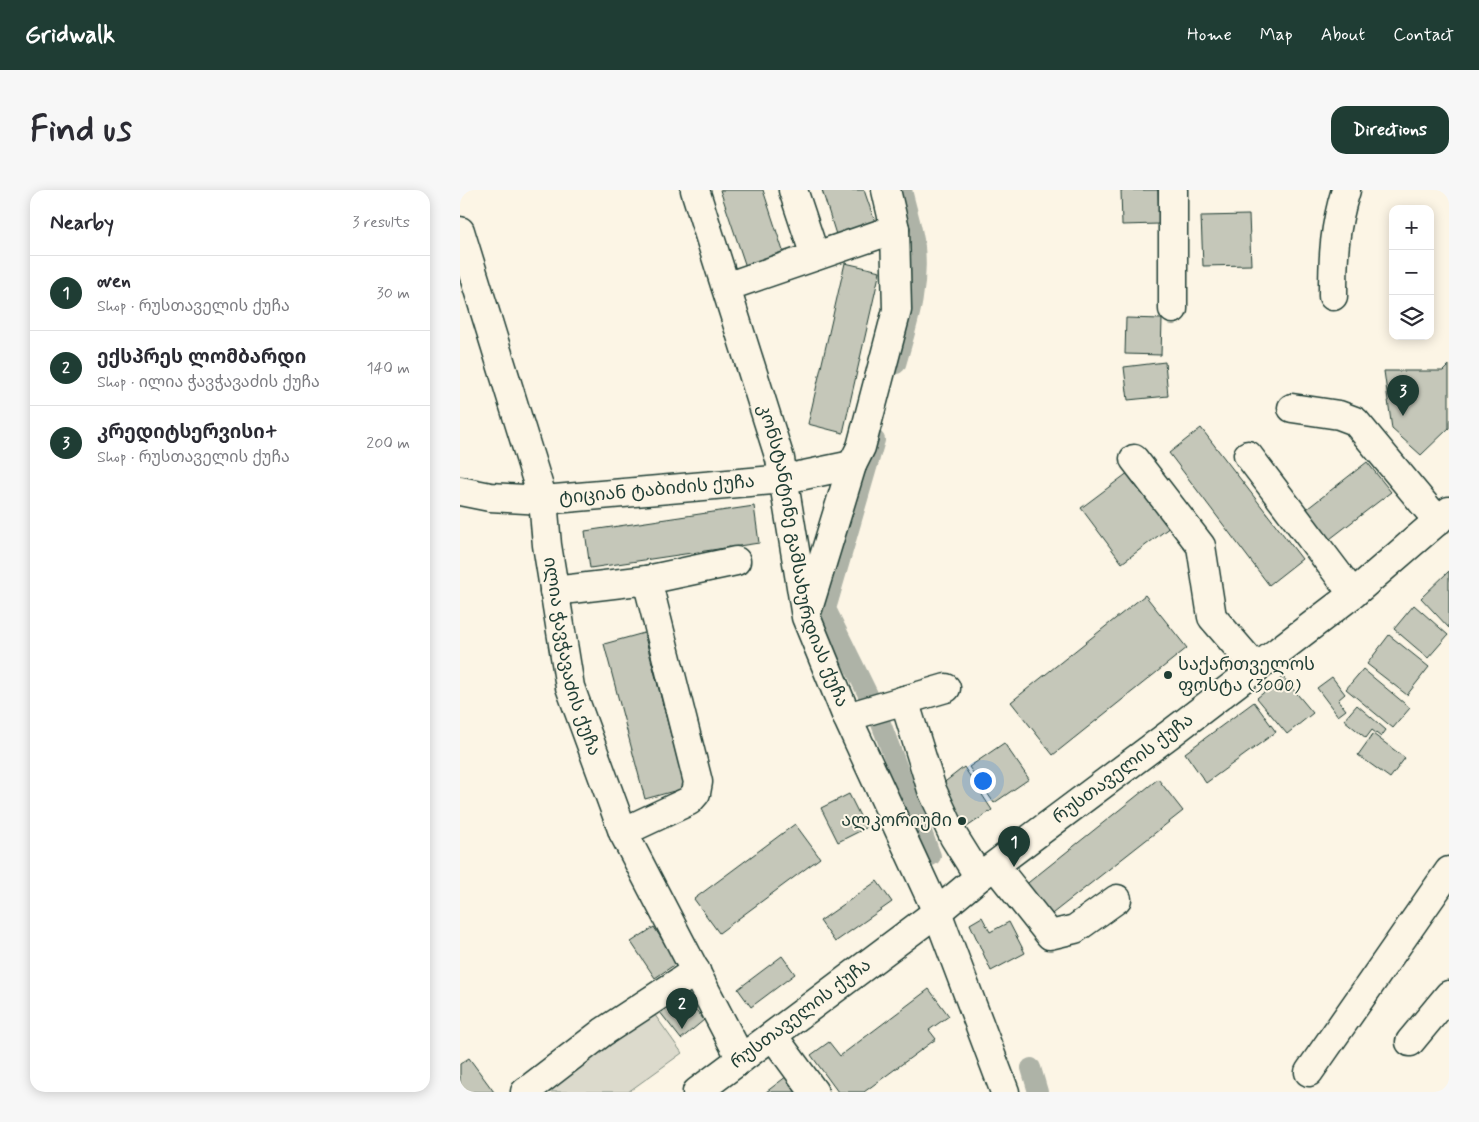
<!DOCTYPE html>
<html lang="en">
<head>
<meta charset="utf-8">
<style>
	:root { --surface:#fff; --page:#f7f7f7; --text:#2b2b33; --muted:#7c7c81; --line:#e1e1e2; --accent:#1f3d34 }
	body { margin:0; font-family:Mynerve,"Noto Sans Georgian",sans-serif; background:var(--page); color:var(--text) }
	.controls { position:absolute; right:15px; top:15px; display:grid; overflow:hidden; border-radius:10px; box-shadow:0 2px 12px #0003 }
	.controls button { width:45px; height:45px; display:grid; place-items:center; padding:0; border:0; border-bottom:1px solid var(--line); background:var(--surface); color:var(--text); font:25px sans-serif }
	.you { position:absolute; left:522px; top:590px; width:18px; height:18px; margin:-12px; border:4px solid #fff; border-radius:50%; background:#1a73e8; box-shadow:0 0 0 8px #1a73e833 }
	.badge { display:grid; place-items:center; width:32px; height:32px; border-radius:50%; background:var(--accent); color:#fff; font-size:16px; font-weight:700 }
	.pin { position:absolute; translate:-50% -41px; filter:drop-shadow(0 1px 2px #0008) }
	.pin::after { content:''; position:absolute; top:26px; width:18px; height:15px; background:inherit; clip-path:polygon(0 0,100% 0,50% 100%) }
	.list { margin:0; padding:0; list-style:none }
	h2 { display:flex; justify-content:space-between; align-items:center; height:65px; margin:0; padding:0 20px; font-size:21px }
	h2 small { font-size:16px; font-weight:400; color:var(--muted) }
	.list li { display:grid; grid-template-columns:32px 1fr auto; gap:15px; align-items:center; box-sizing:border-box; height:75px; padding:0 20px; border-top:1px solid var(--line) }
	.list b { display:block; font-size:19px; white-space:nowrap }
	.list p { margin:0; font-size:16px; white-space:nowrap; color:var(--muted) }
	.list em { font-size:16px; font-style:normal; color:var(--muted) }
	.icon { flex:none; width:28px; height:28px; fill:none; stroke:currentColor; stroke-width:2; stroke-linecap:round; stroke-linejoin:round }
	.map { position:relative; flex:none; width:989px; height:902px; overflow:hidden; border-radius:15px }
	header { display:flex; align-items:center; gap:30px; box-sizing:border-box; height:70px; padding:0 25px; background:var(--accent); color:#fff }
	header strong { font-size:24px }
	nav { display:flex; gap:28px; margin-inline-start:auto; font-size:18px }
	.intro { display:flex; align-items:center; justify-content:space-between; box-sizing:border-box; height:120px; padding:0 30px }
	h1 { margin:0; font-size:35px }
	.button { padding:12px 22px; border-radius:15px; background:var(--accent); color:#fff; font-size:18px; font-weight:700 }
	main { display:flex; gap:30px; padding:0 30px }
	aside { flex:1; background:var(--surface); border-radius:15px; box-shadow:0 2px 12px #0003 }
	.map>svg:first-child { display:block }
	.green { fill:#dcdacc; stroke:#7e8c80 }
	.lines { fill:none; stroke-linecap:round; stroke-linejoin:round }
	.canal { stroke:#aeb3a7; stroke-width:20 }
	.building { fill:#c5c7b9; stroke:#1f3d34 }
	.minor-casing { stroke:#1f3d34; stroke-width:31 }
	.major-casing { stroke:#1f3d34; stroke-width:31 }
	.minor { stroke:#fcf5e5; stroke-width:28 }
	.major { stroke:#fcf5e5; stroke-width:28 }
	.poi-dot { fill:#1f3d34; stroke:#fcf5e5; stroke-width:2 }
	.labels { text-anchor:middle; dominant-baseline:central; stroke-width:4; stroke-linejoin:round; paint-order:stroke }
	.street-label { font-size:18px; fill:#1f3d34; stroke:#fcf5e5 }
	.poi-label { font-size:18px; fill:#1f3d34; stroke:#fcf5e5; text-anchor:start }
</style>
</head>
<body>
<header>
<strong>Gridwalk</strong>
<nav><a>Home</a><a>Map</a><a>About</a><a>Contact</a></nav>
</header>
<div class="intro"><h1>Find us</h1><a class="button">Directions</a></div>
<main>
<aside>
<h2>Nearby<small>3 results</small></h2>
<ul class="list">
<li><span class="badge">1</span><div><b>oven</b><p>Shop · რუსთაველის ქუჩა</p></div><em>30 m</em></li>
<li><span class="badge">2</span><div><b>ექსპრეს ლომბარდი</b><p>Shop · ილია ჭავჭავაძის ქუჩა</p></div><em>140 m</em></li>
<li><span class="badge">3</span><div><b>კრედიტსერვისი+</b><p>Shop · რუსთაველის ქუჩა</p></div><em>200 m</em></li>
</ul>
</aside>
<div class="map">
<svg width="989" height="902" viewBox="0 0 989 902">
	<rect width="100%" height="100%" fill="#fcf5e5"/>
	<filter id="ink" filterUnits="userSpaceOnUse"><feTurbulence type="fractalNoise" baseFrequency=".02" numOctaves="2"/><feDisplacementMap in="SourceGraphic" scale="10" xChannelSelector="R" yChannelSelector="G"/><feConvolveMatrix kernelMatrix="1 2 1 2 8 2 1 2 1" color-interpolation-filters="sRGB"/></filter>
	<g filter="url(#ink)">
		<path class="green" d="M192 821 222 863 168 902H80Z"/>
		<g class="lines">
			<path class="canal" d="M436 174C448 132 459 101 455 57 453 38 446 18 442 0
				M415 250 366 419 417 523 471 666
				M571 878 578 902"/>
		</g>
		<path class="building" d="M260 0H303L324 64 286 77Z
			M362 0H404L417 38 378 51Z
			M661 0H698L699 34 662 35Z
			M789 25 791 75 743 76 741 26Z
			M385 73 420 81 383 243 348 234Z
			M666 128 702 129 701 165 665 164Z
			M705 172 708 206 668 210 664 177Z
			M989 175V238L961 265 932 239 924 181H983Z
			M741 238 842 369 809 395 709 263Z
			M907 272 931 302 866 352 843 322Z
			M669 282 710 337 662 373 621 318Z
			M294 316 299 353 130 378 125 341Z
			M989 381V438L961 408Z
			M685 405 727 458 593 565 551 512Z
			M954 415 988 445 968 468 934 439Z
			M184 443 225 598 185 609 144 454Z
			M929 445 969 477 947 505 907 474Z
			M903 479 950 518 933 538 886 499Z
			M823 487 853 523 827 544 797 508Z
			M872 487 885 504 878 510 886 520 878 526 857 498Z
			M794 512 816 542 746 593 725 563Z
			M897 515 926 540 921 547 912 540 906 548 884 530Z
			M913 544 945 568 930 588 898 565Z
			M544 553 569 589 534 613 509 577Z
			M504 577 532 620 498 643 477 598Z
			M698 589 723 621 588 727 564 696Z
			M389 604 406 638 378 652 361 618Z
			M335 634 360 668 259 743 234 709Z
			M417 691 432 712 375 752 360 731Z
			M522 727 530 742 549 732 565 763 531 781 510 734Z
			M194 737 217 773 195 788 171 752Z
			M322 766 335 784 291 817 278 799Z
			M219 798 244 830 221 849 196 817Z
			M469 799 489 826 469 840 476 849 404 902H378L351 865 369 852 380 866Z
			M9 868 34 902H0V874Z
			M331 883 345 902H306Z"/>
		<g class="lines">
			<g class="minor-casing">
				<g id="minor">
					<path id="s1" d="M235 0 320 269 346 427 387 527 477 722 545 902"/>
					<path d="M333 0 355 66"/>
					<path id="s2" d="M0 41 83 310 87 355 110 497 163 642 281 869"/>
					<path d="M266 97 435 39"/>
					<path d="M873 106C873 67 874 38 886 0"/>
					<path d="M713 119V0"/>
					<path d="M832 218 879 225 895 231 978 331"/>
					<path d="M788 265 893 404"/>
					<path d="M674 269 741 356 752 427 796 478"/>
					<path id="s3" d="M0 301 30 307 83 310 325 289 392 275"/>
					<path d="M187 390 276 371"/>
					<path d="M94 401 187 390 238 592 236 603 229 611 163 642"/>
					<path d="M348 419 392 275 401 257 437 120 435 39 426 0"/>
					<path d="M444 510 472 600 494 647 519 687"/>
					<path d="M387 527 486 498"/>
					<path d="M535 676 590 745 615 739 657 709"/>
					<path d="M313 846 354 902"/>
					<path d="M950 852 989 805"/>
					<path d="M849 882 989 681"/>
					<path d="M65 902 143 842 236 781"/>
				</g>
			</g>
			<g class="major-casing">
				<g id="major">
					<path id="s4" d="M237 902 477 722 519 687 714 541 893 404 989 321"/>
				</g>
			</g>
			<use href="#minor" class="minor"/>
			<use href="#major" class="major"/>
		</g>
	</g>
	<g class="poi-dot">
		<circle cx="708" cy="485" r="5"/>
		<circle cx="502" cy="631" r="5"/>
	</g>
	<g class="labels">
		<g class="street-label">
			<text stroke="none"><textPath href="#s3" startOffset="198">ტიციან ტაბიძის ქუჩა</textPath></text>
			<text stroke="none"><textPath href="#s1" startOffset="382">კონსტანტინე გამსახურდიას ქუჩა</textPath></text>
			<text stroke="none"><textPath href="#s2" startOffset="441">ილია ჭავჭავაძის ქუჩა</textPath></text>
			<text stroke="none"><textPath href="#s4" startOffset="535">რუსთაველის ქუჩა</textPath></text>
			<text stroke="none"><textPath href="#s4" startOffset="130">რუსთაველის ქუჩა</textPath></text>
		</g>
		<g class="poi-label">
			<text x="718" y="475">საქართველოს<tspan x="718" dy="21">ფოსტა (3000)</tspan></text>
			<text x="492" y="631" text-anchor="end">ალკორიუმი</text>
		</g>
	</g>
</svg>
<div class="controls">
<button>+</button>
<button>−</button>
<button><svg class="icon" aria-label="layers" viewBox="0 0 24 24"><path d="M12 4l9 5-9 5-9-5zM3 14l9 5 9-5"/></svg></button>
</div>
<div class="you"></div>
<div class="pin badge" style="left:554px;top:677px">1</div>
<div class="pin badge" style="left:222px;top:839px">2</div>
<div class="pin badge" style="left:943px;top:226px">3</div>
</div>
</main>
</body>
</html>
